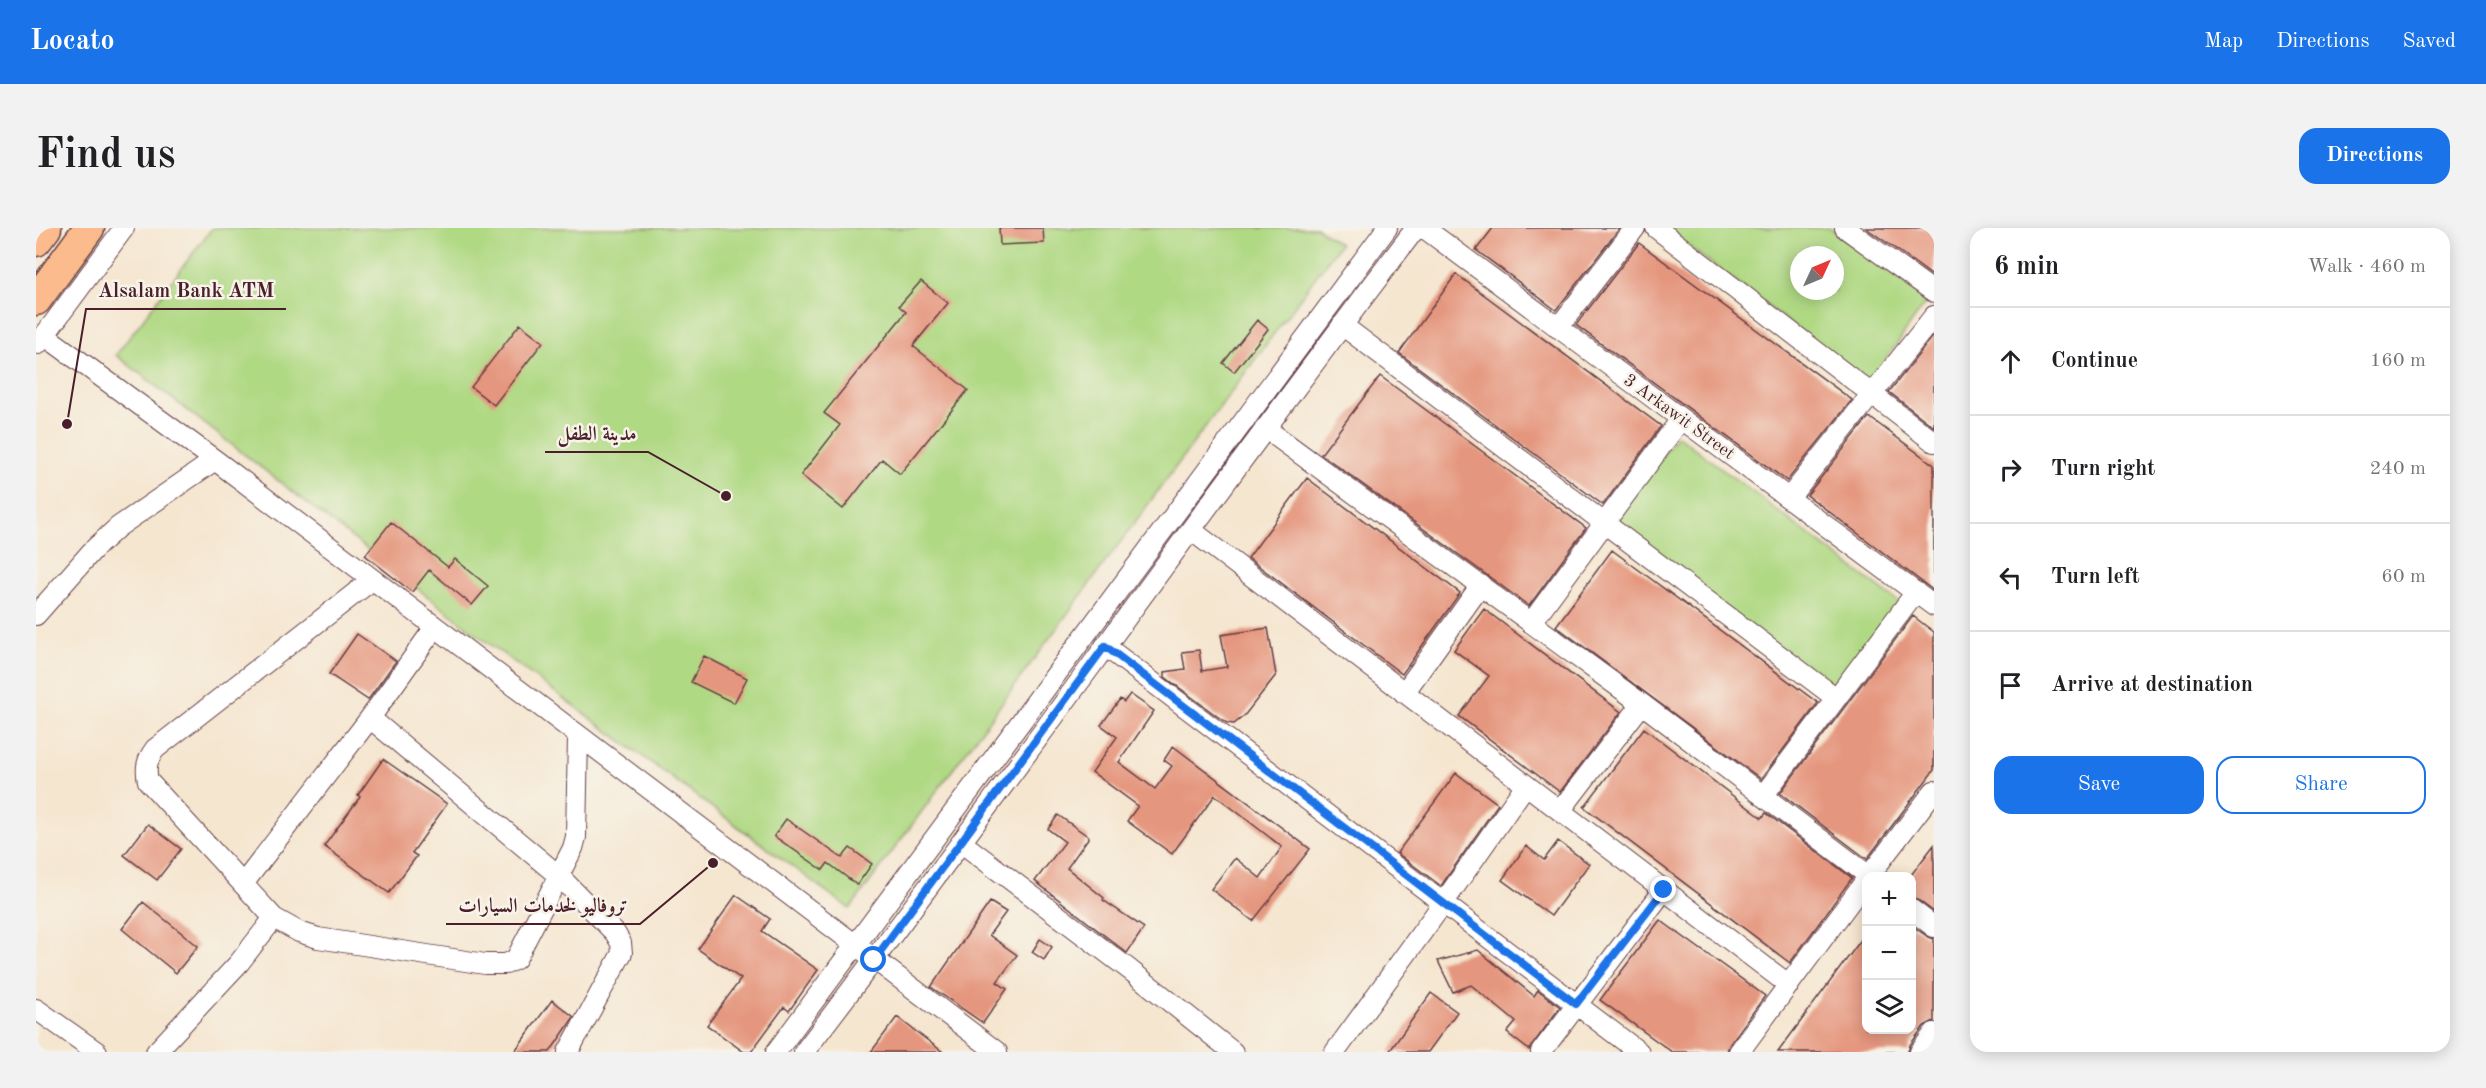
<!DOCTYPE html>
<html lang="en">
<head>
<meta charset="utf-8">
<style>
	:root { --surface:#fff; --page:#f2f2f2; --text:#202124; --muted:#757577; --line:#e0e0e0; --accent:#1a73e8 }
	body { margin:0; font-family:"Old Standard TT",Amiri,serif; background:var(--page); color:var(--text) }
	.controls { position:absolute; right:18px; bottom:18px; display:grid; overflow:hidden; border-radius:12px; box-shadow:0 3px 15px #0003 }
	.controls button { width:54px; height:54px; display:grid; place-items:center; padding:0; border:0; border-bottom:2px solid var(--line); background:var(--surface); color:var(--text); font:30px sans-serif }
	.compass { position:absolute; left:1754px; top:18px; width:54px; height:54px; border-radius:50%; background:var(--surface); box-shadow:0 3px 15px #0003; rotate:46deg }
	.stop { position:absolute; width:18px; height:18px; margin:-14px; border:4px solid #1a73e8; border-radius:50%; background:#fff }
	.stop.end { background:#1a73e8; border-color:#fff; box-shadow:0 2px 6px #0008 }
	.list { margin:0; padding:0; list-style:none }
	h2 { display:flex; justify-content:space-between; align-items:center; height:78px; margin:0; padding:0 24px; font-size:26px }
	h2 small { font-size:20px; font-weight:400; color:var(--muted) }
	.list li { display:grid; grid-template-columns:39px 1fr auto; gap:18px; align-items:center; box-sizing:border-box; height:108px; padding:0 24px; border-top:2px solid var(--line) }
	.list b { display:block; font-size:22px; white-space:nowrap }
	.list em { font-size:20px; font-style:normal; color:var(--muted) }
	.actions { display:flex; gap:12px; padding:18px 24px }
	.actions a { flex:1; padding:14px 0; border:2px solid var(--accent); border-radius:18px; text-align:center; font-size:21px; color:var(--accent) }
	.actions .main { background:var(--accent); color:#fff }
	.icon { flex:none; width:33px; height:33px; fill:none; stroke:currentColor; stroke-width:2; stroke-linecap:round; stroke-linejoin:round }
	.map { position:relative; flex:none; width:1898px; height:824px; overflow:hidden; border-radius:18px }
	header { display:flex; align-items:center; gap:36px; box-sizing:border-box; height:84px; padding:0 30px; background:var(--accent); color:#fff }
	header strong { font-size:28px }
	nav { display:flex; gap:33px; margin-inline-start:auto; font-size:21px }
	.intro { display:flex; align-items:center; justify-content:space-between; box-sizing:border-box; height:144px; padding:0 36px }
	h1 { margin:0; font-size:42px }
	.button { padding:15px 27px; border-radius:18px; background:var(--accent); color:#fff; font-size:21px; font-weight:700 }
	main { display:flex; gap:36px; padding:0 36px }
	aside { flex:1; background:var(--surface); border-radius:18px; box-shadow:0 3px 15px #0003 }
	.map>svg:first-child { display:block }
	.green { fill:#b0d984; stroke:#7d7c58; stroke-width:1.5; fill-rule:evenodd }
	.building { fill:#e5967e }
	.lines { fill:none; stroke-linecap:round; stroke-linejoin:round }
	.minor-casing { stroke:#643d44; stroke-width:22 }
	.highway-casing { stroke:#643d44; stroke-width:33 }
	.minor { stroke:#fff; stroke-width:20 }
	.highway { stroke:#fbbb8c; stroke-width:30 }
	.route { stroke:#1a73e8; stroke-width:8 }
	.labels { text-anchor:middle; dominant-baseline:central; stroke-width:5; stroke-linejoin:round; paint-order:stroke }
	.street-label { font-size:18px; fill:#4a1f2b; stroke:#f7f3e8 }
	.leader { fill:none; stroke:#4a1f2b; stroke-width:2 }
	.callout-dot { fill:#4a1f2b; stroke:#f7f3e8; stroke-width:2 }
	.callout-label { font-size:20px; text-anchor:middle; font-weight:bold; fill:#4a1f2b; stroke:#f7f3e8; stroke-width:5; stroke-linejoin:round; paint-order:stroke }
</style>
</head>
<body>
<header>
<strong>Locato</strong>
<nav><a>Map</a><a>Directions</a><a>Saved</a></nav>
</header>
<div class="intro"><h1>Find us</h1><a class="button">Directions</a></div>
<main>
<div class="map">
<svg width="1898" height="824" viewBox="0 0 1898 824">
	<rect width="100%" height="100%" fill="#f7f3e8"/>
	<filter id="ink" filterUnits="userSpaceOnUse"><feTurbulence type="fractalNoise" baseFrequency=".0167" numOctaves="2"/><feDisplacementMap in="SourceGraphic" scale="12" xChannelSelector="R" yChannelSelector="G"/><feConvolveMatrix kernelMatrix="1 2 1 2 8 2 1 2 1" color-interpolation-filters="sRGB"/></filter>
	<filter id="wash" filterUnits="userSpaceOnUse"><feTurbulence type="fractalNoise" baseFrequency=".008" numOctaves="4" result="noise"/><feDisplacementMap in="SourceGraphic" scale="24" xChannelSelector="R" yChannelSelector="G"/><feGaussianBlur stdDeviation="1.35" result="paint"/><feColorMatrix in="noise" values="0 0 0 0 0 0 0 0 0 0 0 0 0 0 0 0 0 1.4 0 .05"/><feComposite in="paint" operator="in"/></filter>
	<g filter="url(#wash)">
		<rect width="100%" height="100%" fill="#f5e6d0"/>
		<path class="green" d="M176 0H1281L1304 16 814 681 444 409 80 127Z
			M1628 0H1794L1892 72 1833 155ZM1763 27H1799V63H1763Z
			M1641 207 1866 377 1800 464 1576 296Z"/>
		<g id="blocks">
			<path class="building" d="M963 0H1007L1008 15 964 17Z
				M1457 0H1584L1520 82 1440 22Z
				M1830 0H1898V49L1864 24Z
				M1603 15 1816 172 1751 253 1540 97Z
				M1420 46 1625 198 1567 277 1363 125Z
				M885 53 912 75 877 118 932 162 864 246 846 231 807 281 765 247 804 197 788 185 870 84 863 78Z
				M1221 92 1232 101 1198 144 1187 135Z
				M484 96 507 114 458 177 435 159Z
				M1898 107V199L1853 164Z
				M1344 148 1550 300 1493 378 1285 226Z
				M1833 189 1898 237V363L1771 267Z
				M1271 250 1424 365 1366 446 1212 330Z
				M355 294 412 339 419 331 452 358 436 377 393 342 376 364 329 327Z
				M1576 322 1782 475 1725 551 1520 398Z
				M1448 381 1585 484 1524 564 1423 488 1453 448 1418 422Z
				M1877 388 1898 404V542L1831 631 1744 565Z
				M1232 400 1240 447 1208 488 1198 496 1191 495 1181 488 1129 449V444L1149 441 1146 424 1163 422 1166 443 1191 439 1185 407Z
				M321 406 360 433 332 472 293 446Z
				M668 428 711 450 698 475 655 454Z
				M1094 466 1118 483 1083 534 1119 561 1136 538 1128 532 1137 518 1274 621 1217 693 1175 661 1199 630 1224 650 1246 619 1179 567 1136 626 1091 593 1102 578 1056 544 1081 509 1065 497 1084 471 1088 474Z
				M1608 500 1726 590 1730 585 1816 650 1754 735 1548 579Z
				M347 531 411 576 376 625 381 628 353 665 288 618 324 569 322 567Z
				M1420 545 1462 576 1405 658 1361 625Z
				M1022 587 1053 609 1031 640 1068 670 1067 672 1108 700 1091 725 999 653 1029 614 1012 601Z
				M750 591 806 630 814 620 836 636 821 657 792 635 787 642 738 608Z
				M112 596 145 621 121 652 88 627Z
				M1522 613 1553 636 1515 688 1466 652 1490 618 1508 632Z
				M1898 617V684L1883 673 1875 670V647Z
				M700 667 734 691 726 703 782 742 753 783 748 779 715 824H708L671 797 705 751 662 721Z
				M107 674 162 718 140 745 86 701Z
				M954 674 970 684 953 707 981 727 961 754 971 761 947 795 895 759Z
				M1624 692 1729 768 1693 817 1691 824H1636L1564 772Z
				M1875 697 1891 708 1898 711V793L1888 798 1874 817 1872 824H1742L1830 705V801H1875Z
				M1004 711 1016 719 1008 732 996 724Z
				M1442 722 1498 768 1502 762 1524 779 1493 822 1471 805 1480 794 1435 757 1417 764 1402 733Z
				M1395 765 1421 784 1392 824H1353Z
				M516 772 538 789 514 824H478Z
				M861 789 891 812 907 824H835Z"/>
		</g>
	</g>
	<g filter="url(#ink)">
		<use href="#blocks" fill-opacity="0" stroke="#643d44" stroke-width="1.5"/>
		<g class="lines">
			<g class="minor-casing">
				<path id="minor" d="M1388 0 1898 378
					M1620 0 1898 214
					M1809 0 1898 64
					M1306 97 1800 470
					M1522 100 1599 0
					M8 107 179 232 961 824
					M2 116 88 0
					M1229 200 1606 476 1833 648
					M1753 270 1898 88
					M1155 302 1753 757
					M0 387 57 322 82 299 179 232
					M1495 395 1645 191
					M1069 418 1603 824
					M1368 465 1445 357
					M334 490 523 648 579 705 585 715 586 725 532 824
					M1727 568 1880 364
					M1524 583 1606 476
					M926 615 1094 742 1197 824
					M1833 648 1898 563
					M207 656 334 490 399 399
					M1876 682 1898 699
					M238 690 112 553C109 539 111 532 119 521L336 352
					M0 781 61 824
					M120 824 203 735 238 690 263 704 282 710 449 736H470L480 731 537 620 540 609 542 509
					M740 824 1351 0
					M768 824C976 552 1172 272 1380 0
					M1299 824 1408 674 1489 558
					M1505 824 1628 662
					M1703 824 1830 652
					M1884 824 1898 805"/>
			</g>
			<g class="highway-casing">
				<path id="highway" d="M0 13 10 0
					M0 72 53 0"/>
			</g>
			<use href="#minor" class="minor"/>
			<use href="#highway" class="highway"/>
		</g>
	</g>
	<g class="lines" filter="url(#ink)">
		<path class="route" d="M838 732 1069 418 1540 776 1628 662"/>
	</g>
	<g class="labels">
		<g class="street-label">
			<text transform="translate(1643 189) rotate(36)">3 Arkawit Street</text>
		</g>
	</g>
	<path class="leader" d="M31 196L50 81H250M690 268L612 224H509M677 635L604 696H410"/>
	<g class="callout-dot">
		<circle cx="31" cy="196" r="6"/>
		<circle cx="690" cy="268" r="6"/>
		<circle cx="677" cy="635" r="6"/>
	</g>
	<g class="callout-label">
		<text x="150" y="69">Alsalam Bank ATM</text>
		<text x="561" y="212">مدينة الطفل</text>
		<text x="507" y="684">تروفاليو لخدمات السيارات</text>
	</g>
</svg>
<div class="controls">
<button>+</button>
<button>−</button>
<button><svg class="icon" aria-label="layers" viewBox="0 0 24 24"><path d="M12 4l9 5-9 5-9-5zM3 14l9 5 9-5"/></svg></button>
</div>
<svg class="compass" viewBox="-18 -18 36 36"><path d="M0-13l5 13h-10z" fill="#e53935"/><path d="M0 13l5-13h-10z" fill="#757577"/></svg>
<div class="stop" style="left:838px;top:732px"></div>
<div class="stop end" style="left:1628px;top:662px"></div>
</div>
<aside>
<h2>6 min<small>Walk · 460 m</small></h2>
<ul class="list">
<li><svg class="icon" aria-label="ahead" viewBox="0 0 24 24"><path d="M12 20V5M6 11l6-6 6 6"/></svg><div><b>Continue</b></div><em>160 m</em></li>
<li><svg class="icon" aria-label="right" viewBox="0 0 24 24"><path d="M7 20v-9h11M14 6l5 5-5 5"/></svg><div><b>Turn right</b></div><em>240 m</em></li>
<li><svg class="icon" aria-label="left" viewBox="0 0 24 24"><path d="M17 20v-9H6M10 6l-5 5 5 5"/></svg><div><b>Turn left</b></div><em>60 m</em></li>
<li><svg class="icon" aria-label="arrive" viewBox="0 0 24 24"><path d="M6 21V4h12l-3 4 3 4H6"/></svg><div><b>Arrive at destination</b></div></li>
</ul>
<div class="actions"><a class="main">Save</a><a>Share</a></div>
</aside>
</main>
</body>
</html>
